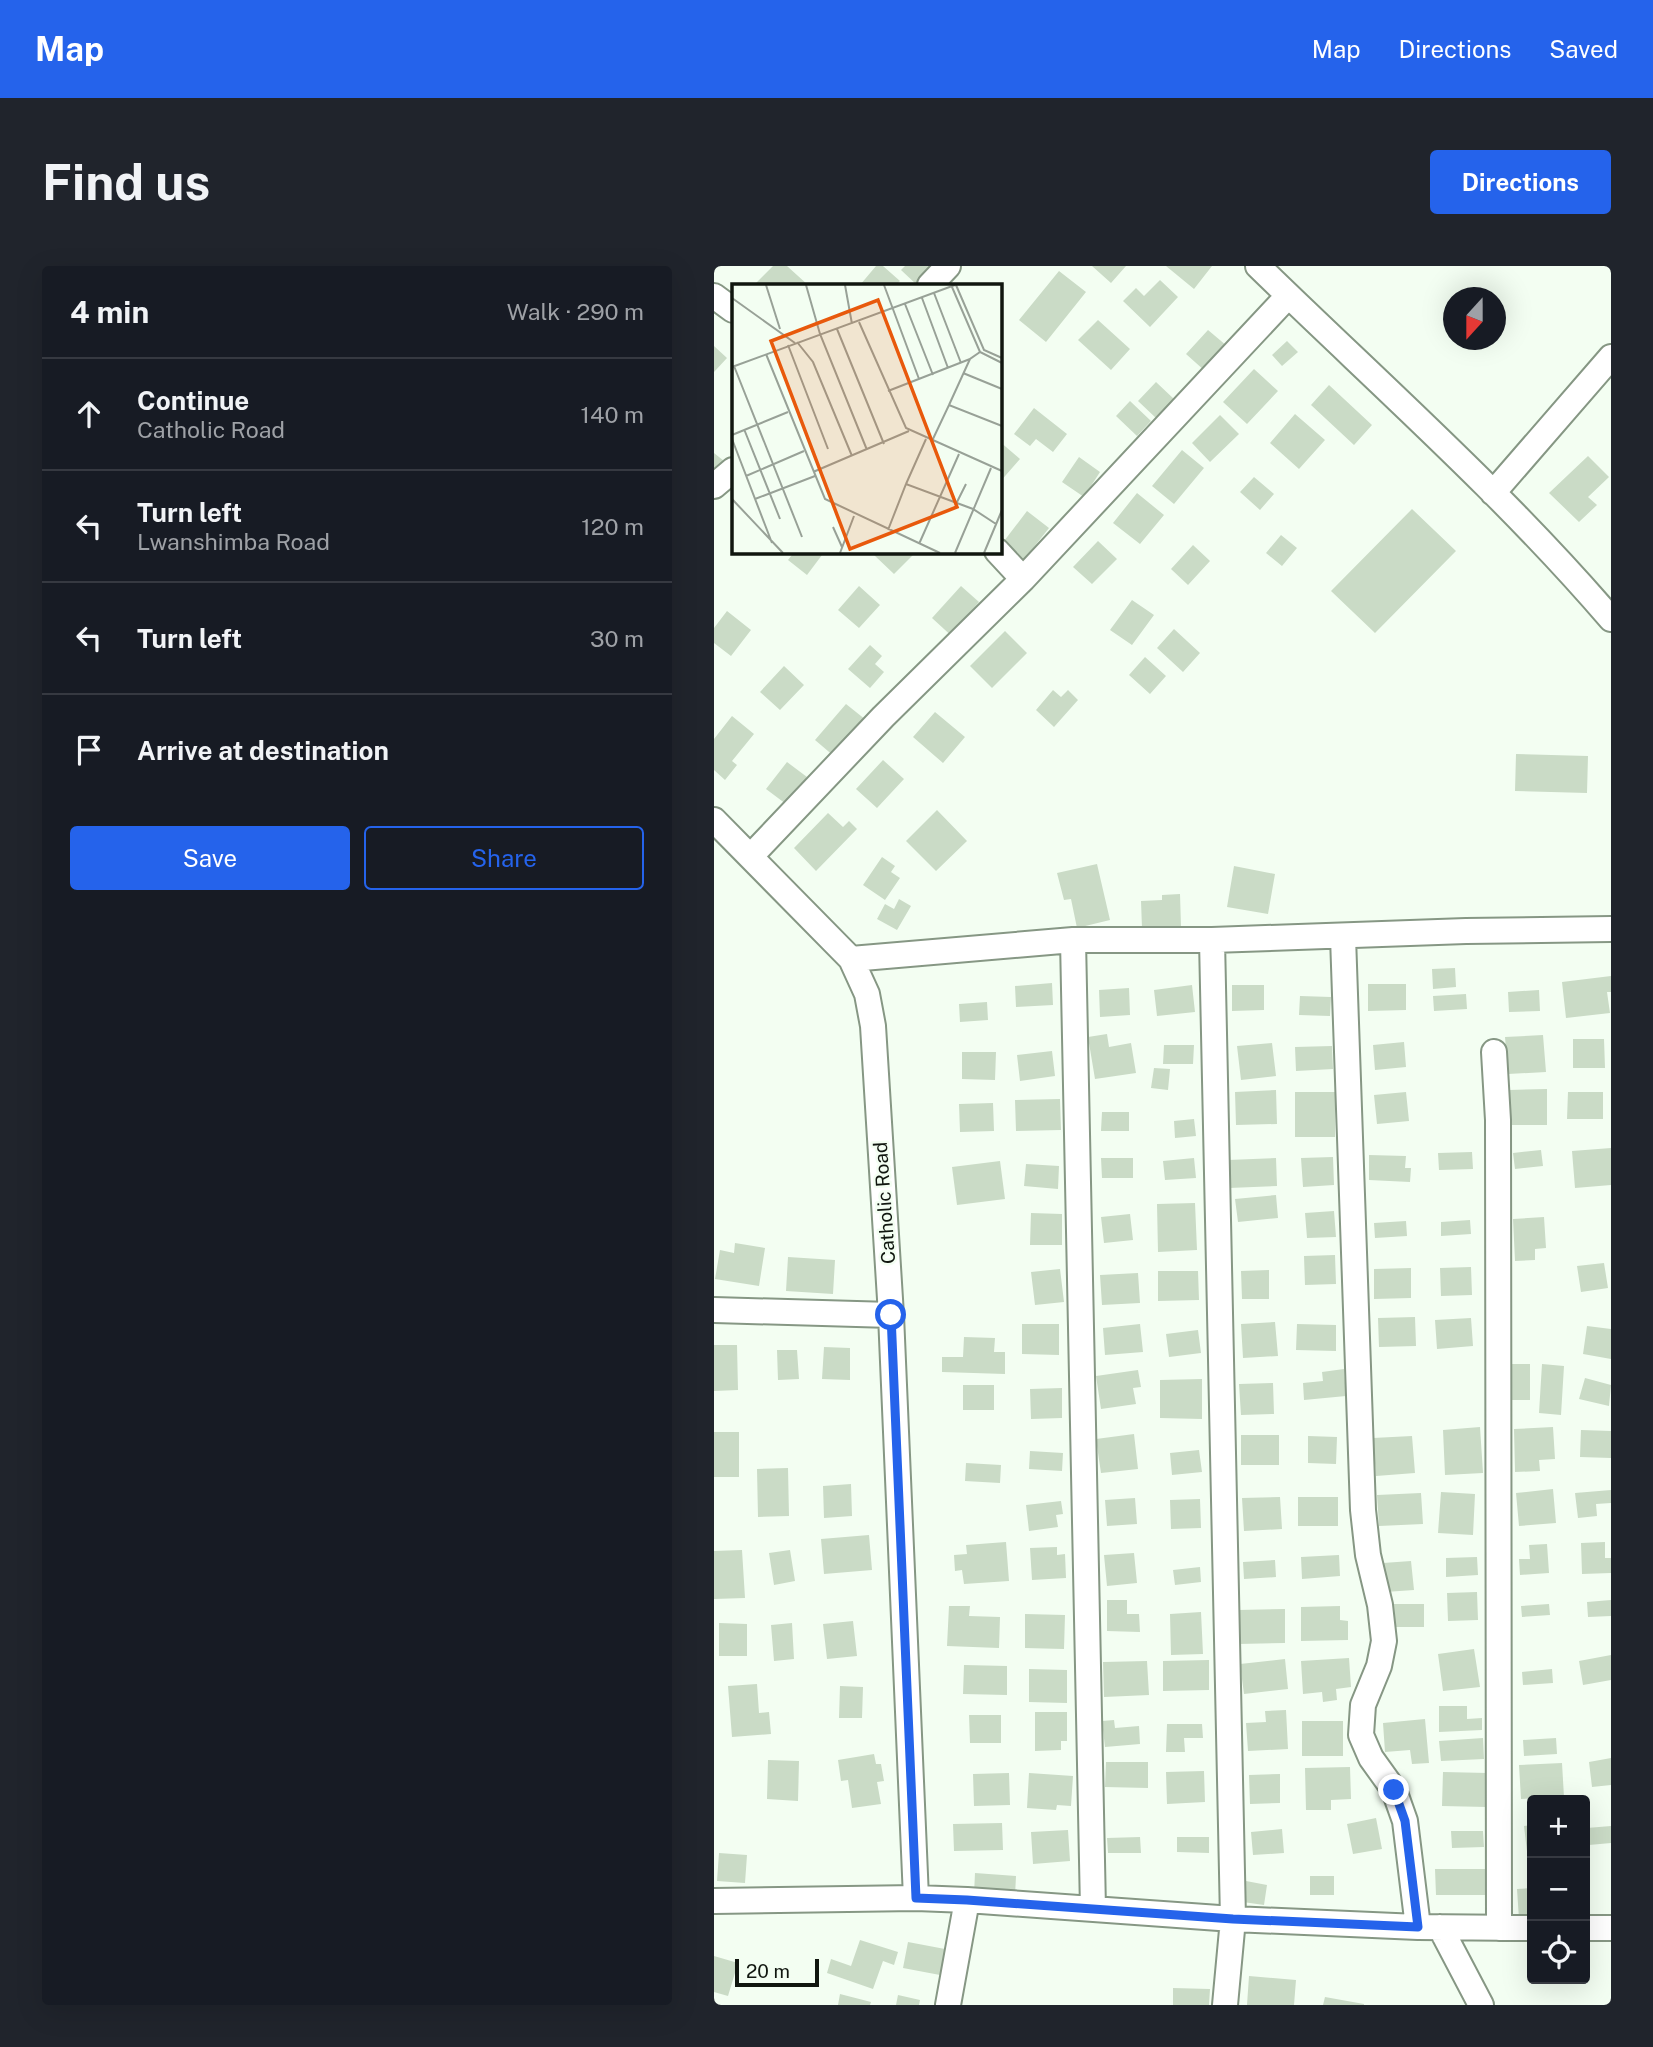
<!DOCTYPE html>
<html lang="en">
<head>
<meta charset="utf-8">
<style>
	:root { --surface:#171b24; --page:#20242c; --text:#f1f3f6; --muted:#9ea1a6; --line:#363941; --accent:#2563eb }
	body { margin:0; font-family:"Public Sans",sans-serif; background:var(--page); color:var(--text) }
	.controls { position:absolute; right:21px; bottom:21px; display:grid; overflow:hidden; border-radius:7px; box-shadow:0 7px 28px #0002 }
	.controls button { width:63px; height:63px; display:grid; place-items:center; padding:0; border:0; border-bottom:2px solid var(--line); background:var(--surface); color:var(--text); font:35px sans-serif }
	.compass { position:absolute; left:729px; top:21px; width:63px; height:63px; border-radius:50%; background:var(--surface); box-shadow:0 7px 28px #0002; rotate:201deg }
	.scale { position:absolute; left:21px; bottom:18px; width:84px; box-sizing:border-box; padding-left:7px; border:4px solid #10160f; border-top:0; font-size:19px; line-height:24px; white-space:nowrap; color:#10160f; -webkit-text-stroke:5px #f3fef2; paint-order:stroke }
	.stop { position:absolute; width:21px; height:21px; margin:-16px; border:5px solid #2563eb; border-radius:50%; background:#fff }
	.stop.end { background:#2563eb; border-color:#fff; box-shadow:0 2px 7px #0008 }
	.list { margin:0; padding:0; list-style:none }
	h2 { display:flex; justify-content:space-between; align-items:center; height:91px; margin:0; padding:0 28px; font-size:30px }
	h2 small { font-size:23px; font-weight:400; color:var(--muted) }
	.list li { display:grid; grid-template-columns:46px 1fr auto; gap:21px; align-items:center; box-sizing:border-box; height:112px; padding:0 28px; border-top:2px solid var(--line) }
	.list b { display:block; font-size:26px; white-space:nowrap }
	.list p { margin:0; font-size:23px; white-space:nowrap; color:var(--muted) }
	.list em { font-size:23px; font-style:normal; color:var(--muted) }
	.actions { display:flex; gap:14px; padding:21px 28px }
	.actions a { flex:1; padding:16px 0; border:2px solid var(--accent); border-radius:7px; text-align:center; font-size:24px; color:var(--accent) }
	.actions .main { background:var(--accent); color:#fff }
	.icon { flex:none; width:38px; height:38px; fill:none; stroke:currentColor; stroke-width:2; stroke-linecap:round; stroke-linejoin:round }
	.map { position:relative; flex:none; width:897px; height:1739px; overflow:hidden; border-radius:7px }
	header { display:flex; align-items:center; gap:42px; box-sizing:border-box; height:98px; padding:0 35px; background:var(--accent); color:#fff }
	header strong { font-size:33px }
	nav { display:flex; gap:38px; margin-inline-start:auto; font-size:24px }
	.intro { display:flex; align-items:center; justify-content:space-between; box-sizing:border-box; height:168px; padding:0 42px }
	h1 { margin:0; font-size:49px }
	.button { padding:18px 32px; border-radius:7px; background:var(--accent); color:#fff; font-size:24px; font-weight:700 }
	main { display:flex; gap:42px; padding:0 42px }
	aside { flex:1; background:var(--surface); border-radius:7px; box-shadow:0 7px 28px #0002 }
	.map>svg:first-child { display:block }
	.building { fill:#cadbc6 }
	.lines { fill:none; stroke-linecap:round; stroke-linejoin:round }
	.street-casing { stroke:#869784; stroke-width:28 }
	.street { stroke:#fff; stroke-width:24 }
	.route { stroke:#2563eb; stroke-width:9 }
	.labels { text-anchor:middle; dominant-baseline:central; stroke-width:5; stroke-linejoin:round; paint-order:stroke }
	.street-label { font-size:19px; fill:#10160f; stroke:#f3fef2 }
	.inset-road { fill:none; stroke:#98a197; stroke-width:2 }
	.view { fill:#e8590c; fill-opacity:0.15; stroke:#e8590c; stroke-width:3.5 }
	.inset-edge { fill:none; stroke:#10160f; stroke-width:3.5 }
</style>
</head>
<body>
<header>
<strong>Map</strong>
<nav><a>Map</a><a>Directions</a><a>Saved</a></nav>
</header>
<div class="intro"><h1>Find us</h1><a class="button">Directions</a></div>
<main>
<aside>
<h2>4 min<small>Walk · 290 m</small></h2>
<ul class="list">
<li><svg class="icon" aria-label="ahead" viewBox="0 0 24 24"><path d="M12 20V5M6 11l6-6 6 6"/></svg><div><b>Continue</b><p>Catholic Road</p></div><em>140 m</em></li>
<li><svg class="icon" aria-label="left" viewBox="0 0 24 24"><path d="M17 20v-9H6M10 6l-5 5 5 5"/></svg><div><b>Turn left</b><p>Lwanshimba Road</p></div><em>120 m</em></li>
<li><svg class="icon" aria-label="left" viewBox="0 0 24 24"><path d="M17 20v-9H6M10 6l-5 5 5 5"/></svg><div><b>Turn left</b></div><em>30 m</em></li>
<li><svg class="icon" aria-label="arrive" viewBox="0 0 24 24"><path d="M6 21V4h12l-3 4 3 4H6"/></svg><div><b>Arrive at destination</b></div></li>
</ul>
<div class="actions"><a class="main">Save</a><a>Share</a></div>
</aside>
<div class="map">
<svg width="897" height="1739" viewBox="0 0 897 1739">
	<rect width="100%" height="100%" fill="#f3fef2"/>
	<path class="building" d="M59 0H73L94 19H40Z
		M162 0H169L186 15 182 19H146Z
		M191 0H221L203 19 187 4Z
		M378 0H412L397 17Z
		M452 0H498L480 23Z
		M345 5 372 26 332 76 305 54Z
		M446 14 464 31 436 61 409 35 422 22 430 30Z
		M384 54 416 83 397 104 364 74Z
		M494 64 513 80 491 105 472 88Z
		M573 75 584 86 568 100 558 89Z
		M0 80 13 92 0 106Z
		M540 103 564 125 533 158 509 136Z
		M442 116 461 134 443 153 424 135Z
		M615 119 658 159 640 179 597 139Z
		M416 135 437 155 423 170 402 150Z
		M320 142 353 168 339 186 322 173 316 180 300 168Z
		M581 148 611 174 585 203 556 177Z
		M506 149 525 168 496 196 478 177Z
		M285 175 306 193 285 217Z
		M468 184 490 202 460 238 438 220Z
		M0 187 10 195 0 207Z
		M874 190 895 211 874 231 883 239 865 256 835 227Z
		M365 191 386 206 370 231 348 216Z
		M540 211 560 228 546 244 526 226Z
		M423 227 450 249 426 278 399 257Z
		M698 243 742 285 661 367 617 325Z
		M313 245 335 262 308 296 287 279Z
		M567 269 583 282 568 300 552 287Z
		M384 275 403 293 378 318 359 301Z
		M479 279 496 295 474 319 457 303Z
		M81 285H103L108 289 93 309 74 294Z
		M163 285H203L180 308 160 289Z
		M145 320 166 339 145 362 124 344Z
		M247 320 265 336 247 356 253 361 242 374 218 352Z
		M418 334 440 349 418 379 396 364Z
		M13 345 37 364 17 390 0 377V362Z
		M460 363 486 387 469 406 443 382Z
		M291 365 313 387 278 422 256 400Z
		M156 379 168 390 161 398 170 406 156 422 134 403Z
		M431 391 452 410 436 428 415 409Z
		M70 400 90 419 66 444 46 426Z
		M339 424 347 431 354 424 364 434 340 461 322 444Z
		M132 438 152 454 121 491 101 474Z
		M221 446 251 471 229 497 199 471Z
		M18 450 40 468 18 495 23 499 11 514 0 504V473Z
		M802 488 874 490 873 527 801 525Z
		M169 494 190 513 163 542 142 523Z
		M73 496 93 511 72 538 52 523Z
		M223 544 253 575 222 605 192 575Z
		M114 547 129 561 135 555 143 563 102 605 80 582Z
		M168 591 181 600 177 606 186 612 171 634 149 619Z
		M383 598 396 654 363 662 357 633 350 634 343 607Z
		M520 600 561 608 554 648 513 641Z
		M466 628 467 661 428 662 427 635 448 634V629Z
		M185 633 197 640 183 664 163 653 171 638 180 643Z
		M741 702 742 721 719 723 718 703Z
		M897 710V726H893L896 747 852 752 848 716Z
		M338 717 339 739 302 741 301 720Z
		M654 718H692V744L654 745Z
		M478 719 481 746 443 750 440 724Z
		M518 719H550V744L518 745Z
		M415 722 416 749 386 751 385 724Z
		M825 724 826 745 795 746 794 726Z
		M752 728 753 743 720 745 719 730Z
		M586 730 617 731 616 750 585 749Z
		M273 736 274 754 246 756 245 738Z
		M393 768 395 781 417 777 422 807 381 813 374 771Z
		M829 769 832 806 794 808 791 771Z
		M859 773H890L891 802H859Z
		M690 776 692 801 661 804 659 779Z
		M558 777 562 810 527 814 523 780Z
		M450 779H480L479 798H449Z
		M618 780 619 803 582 805 581 781Z
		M338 785 341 810 306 815 303 789Z
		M248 786H282L281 814 248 813Z
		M440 802 456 803 454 824 437 822Z
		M833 823V859H795V824Z
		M562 824 563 858 522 859 521 826Z
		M581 826H621V871H581Z
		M692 826 695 855 663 858 660 829Z
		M854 826H889V853H853Z
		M346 833 347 864 302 865 301 834Z
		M279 837 280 865 246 866 245 838Z
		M388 846H415V865H387Z
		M480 853 482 870 461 872 460 855Z
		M897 882V919L861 922 858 885Z
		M827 884 829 900 801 903 799 887Z
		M758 886 759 903 725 904 724 887Z
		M655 889 692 890 691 902H697L696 916 655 914Z
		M619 891 620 919 589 921 587 892Z
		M387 892H419V912H388Z
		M480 892 482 912 451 914 449 895Z
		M562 892 563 920 515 922 514 894Z
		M286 895 291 933 243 939 238 901Z
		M312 898 345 900 344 923 310 920Z
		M562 929 564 952 524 956 521 933Z
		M481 937 483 984 444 986 443 938Z
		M620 945 622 971 593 972 591 947Z
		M317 947 348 948V979H316Z
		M416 948 419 974 390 977 387 951Z
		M830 951 832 982 821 983V994L801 995 799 953Z
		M756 954 757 968 727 970V956Z
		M692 955 693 970 661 972 660 957Z
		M21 977 51 982 45 1020 1 1013 6 984 20 987Z
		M621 989 622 1018 591 1019 590 990Z
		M74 991 121 994 119 1028 72 1025Z
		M890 997 894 1022 867 1026 863 1000Z
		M757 1001 758 1029 727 1030 726 1002Z
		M697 1002V1032L660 1033V1003Z
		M346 1003 350 1036 321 1039 317 1006Z
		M555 1004V1033H528L527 1005Z
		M444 1005H484L485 1034 444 1035Z
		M424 1007 426 1037 388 1039 386 1009Z
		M701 1051 702 1080 665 1081 664 1052Z
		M757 1052 759 1080 723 1083 721 1054Z
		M561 1056 564 1090 529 1092 527 1058Z
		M308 1058H345V1089L308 1088Z
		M426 1058 429 1086 391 1089 389 1062Z
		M583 1058 622 1059V1085L582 1084Z
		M873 1060 897 1063V1093L869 1088Z
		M484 1064 487 1087 455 1091 452 1068Z
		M250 1071 281 1072 280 1086H291V1108L228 1106V1091H249Z
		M0 1079H23L24 1124 0 1125Z
		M110 1081 136 1082V1114L108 1113Z
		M63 1084H83L85 1113 64 1114Z
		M796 1098H816V1134H796Z
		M828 1098 850 1100 847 1149 825 1147Z
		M630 1103 632 1130 590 1134 589 1117 609 1115 608 1106Z
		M424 1104 427 1121 419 1122 422 1138 387 1143 382 1110Z
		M871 1112 897 1119 895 1140 865 1133Z
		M488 1113V1153L446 1152V1114Z
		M559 1117 560 1148 527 1149 525 1118Z
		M249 1119H280V1144H249Z
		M348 1122V1152L317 1153 316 1123Z
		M766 1161 769 1207 731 1209 729 1164Z
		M839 1161 841 1193 825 1194 826 1205 801 1206 800 1163Z
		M867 1164 897 1165V1192L866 1191Z
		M0 1166H25V1211H0Z
		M420 1168 424 1203 387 1207 382 1173Z
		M527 1169H565V1199H527Z
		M594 1170 623 1171 622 1198 594 1197Z
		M698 1170 701 1207 662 1210 659 1172Z
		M485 1184 488 1206 458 1209 456 1187Z
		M316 1185 349 1187 348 1205 315 1203Z
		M252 1197 287 1199 286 1217 251 1215Z
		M74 1202 75 1250 44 1251 43 1203Z
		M137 1218 138 1250 110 1252 109 1220Z
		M839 1223 842 1257 805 1260 802 1227Z
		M897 1224V1237L882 1238 883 1250 864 1252 861 1227Z
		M727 1226 761 1228 759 1269 724 1267Z
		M707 1227 709 1258 665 1260 663 1229Z
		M566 1231 568 1263 530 1265 528 1232Z
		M584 1231H624V1260H584Z
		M421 1232 423 1258 393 1260 391 1234Z
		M486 1233 487 1262 457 1263 456 1234Z
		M347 1235 349 1248 342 1249 344 1261 315 1265 312 1239Z
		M155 1269 158 1304 110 1308 107 1273Z
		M292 1276 295 1315 250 1318 248 1304 241 1305 240 1289 253 1288 252 1279Z
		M891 1276V1292H897V1307L868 1308 867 1277Z
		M833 1278 835 1307 806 1309 805 1293H816L815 1279Z
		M343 1281V1289L351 1288 352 1312 318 1314 316 1282Z
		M28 1284 31 1332 0 1333V1285Z
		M76 1284 81 1315 60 1319 55 1287Z
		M420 1287 423 1317 393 1320 390 1289Z
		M625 1289 626 1310 588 1313 587 1291Z
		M763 1291 764 1309 732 1311V1292Z
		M561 1294 562 1311 530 1313 529 1296Z
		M697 1295 700 1324 671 1326 669 1297Z
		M486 1301 487 1316 461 1319 459 1304Z
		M763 1326 764 1354 734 1355 733 1327Z
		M393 1334H413V1348H425L426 1366 393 1365Z
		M897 1334V1350L874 1351 873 1336Z
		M680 1338H710V1361H681Z
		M835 1338 836 1349 808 1351 807 1340Z
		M235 1340H256L255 1350 286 1351 285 1382 233 1380Z
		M626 1340V1354L634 1355V1374L587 1375V1341Z
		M571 1343V1377L524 1378V1344Z
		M487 1346 489 1388 457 1389 456 1348Z
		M311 1348 351 1349 350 1383 311 1382Z
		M139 1355 143 1390 113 1393 109 1358Z
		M5 1357 33 1358V1390H5Z
		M78 1357 80 1393 60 1395 57 1359Z
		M760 1383 766 1421 729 1425 724 1388Z
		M897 1389V1414L869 1419 865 1395Z
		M635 1392 637 1421 622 1423 623 1434 609 1436 608 1426 589 1428 587 1395Z
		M571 1393 574 1423 530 1428 526 1398Z
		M495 1394V1424L449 1425V1395Z
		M433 1395 435 1429 390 1431 389 1396Z
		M250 1399 293 1400V1429L249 1428Z
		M315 1403 353 1404V1437L315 1436Z
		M838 1403 839 1417 809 1419 808 1406Z
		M43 1418 45 1447 55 1446 57 1468 18 1471 14 1420Z
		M126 1420 149 1421 148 1452H125Z
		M725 1440H753V1453L768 1452V1464L725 1466Z
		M572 1444 574 1483 534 1485 532 1457 552 1456 551 1445Z
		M321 1446H353V1475H347V1484L321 1485Z
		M255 1449H287V1477H256Z
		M711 1453 715 1497 698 1498 696 1484 671 1486 669 1457Z
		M400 1454 401 1462 425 1460 426 1478 391 1481 388 1455Z
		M588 1455H629V1490H588Z
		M453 1458H488L489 1472H470L471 1486H452Z
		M769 1472 770 1493 727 1495 725 1475Z
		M842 1472 843 1488 810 1490 809 1474Z
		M160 1488 162 1498H167L170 1515 163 1516 167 1538 138 1542 134 1514 127 1515 124 1494Z
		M897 1492V1519L878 1521 875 1496Z
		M54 1494 85 1495 84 1535 53 1533Z
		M392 1496H434V1522L391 1521Z
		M848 1497 850 1531 807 1533 805 1499Z
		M636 1501 637 1533 617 1534V1544H592L591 1502Z
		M490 1505 491 1536 453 1538 452 1506Z
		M729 1506 774 1507 773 1541 728 1540Z
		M295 1507 296 1539 260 1540 259 1508Z
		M315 1507 359 1510 357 1540 343 1539 342 1544 313 1542Z
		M566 1508V1537L536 1538 535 1509Z
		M662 1552 668 1583 639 1588 633 1558Z
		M288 1557 289 1584 240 1585 239 1558Z
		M818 1559V1593L814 1594 810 1560Z
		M897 1560V1577L875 1579 873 1562Z
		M568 1563 570 1587 539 1589 537 1566Z
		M354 1564 356 1595 319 1598 317 1566Z
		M737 1565H769L770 1581 738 1582Z
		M426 1571 427 1587H394L393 1572Z
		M463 1571H495V1587L463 1586Z
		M5 1587 33 1589 31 1617 3 1615Z
		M721 1603H774V1629H722Z
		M261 1607 302 1610 301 1630 260 1628Z
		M596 1610H620V1629H596Z
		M532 1615 553 1619 550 1639 529 1636Z
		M818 1622V1653H805L803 1623Z
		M146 1674 184 1686 180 1699 169 1695 159 1723 113 1707 117 1693 137 1700Z
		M194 1676 231 1683 226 1709 189 1702Z
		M0 1690 24 1697 14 1730 0 1726Z
		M535 1710 582 1714 580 1739H533Z
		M459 1722 496 1723 495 1739H459Z
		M126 1728 157 1736 156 1739H124Z
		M184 1729 206 1734 205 1739H182Z
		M611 1731 650 1738V1739H609Z"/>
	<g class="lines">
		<g class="street-casing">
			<path id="street" d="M544 0C663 116 789 227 897 353
				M216 19 234 0
				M0 30 19 44
				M0 220 19 204
				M779 227 897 91
				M283 285 309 313 574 30
				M0 554 137 693 153 728 159 760 177 1049 202 1632
				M37 590 169 451 309 313
				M629 671 649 1244 654 1289 666 1339 670 1375 665 1400 649 1439 647 1469 657 1492 680 1524 691 1555 704 1661
				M359 674 379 1643
				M498 674 519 1653 511 1739
				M137 693 359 674H498L752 665 897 663
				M780 786 784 854 785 1662
				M0 1044 177 1049
				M0 1635 202 1632 253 1634 519 1653 704 1661 818 1662
				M726 1661 767 1739
				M871 1662H897
				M234 1739 253 1634"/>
		</g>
		<use href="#street" class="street"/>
	</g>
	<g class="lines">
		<path class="route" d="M177 1049 202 1632 253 1634 519 1653 704 1661 691 1555 680 1524"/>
	</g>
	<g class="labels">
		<g class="street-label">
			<text transform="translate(170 937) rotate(-94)">Catholic Road</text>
		</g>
	</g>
	<g transform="translate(18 18)">
		<rect width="270" height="270" fill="#f3fef2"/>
		<path class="inset-road" d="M34 1 48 45M74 1 88 50 135 166M113 1 120 40M152 1 187 95M224 1 252 66 270 74M220 3 248 68 270 79M202 9 229 79M0 14 63 59M190 14 216 84M173 20 201 91M127 38 174 144 270 187M105 45 152 160M65 58 81 78 120 172M56 61 96 165M34 70 93 215 208 269M2 82 70 253M0 83 223 1M231 89 270 105M156 107 238 75M217 121 238 75 248 68M12 145 48 235M0 151 56 128M0 155 40 259M200 157 217 121 270 142M81 188 177 147M14 192 72 167M174 200 194 155M0 215 51 269M23 215 83 192M224 220 234 200M101 243 110 263M156 246 174 200 241 225 264 240M187 260 227 170M108 269 122 232M223 269 259 184M252 269 270 226"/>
		<path class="view" d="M146 16 225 223 118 265 39 57Z"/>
		<rect width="270" height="270" class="inset-edge"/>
	</g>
</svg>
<div class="controls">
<button>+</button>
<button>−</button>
<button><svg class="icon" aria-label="locate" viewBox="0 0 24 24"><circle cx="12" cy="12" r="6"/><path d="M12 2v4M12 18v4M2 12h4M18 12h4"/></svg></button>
</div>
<svg class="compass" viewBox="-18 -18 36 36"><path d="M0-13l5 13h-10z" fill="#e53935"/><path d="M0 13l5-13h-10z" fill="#9ea1a6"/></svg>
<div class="scale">20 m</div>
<div class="stop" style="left:177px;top:1049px"></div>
<div class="stop end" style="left:680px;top:1524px"></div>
</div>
</main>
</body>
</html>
